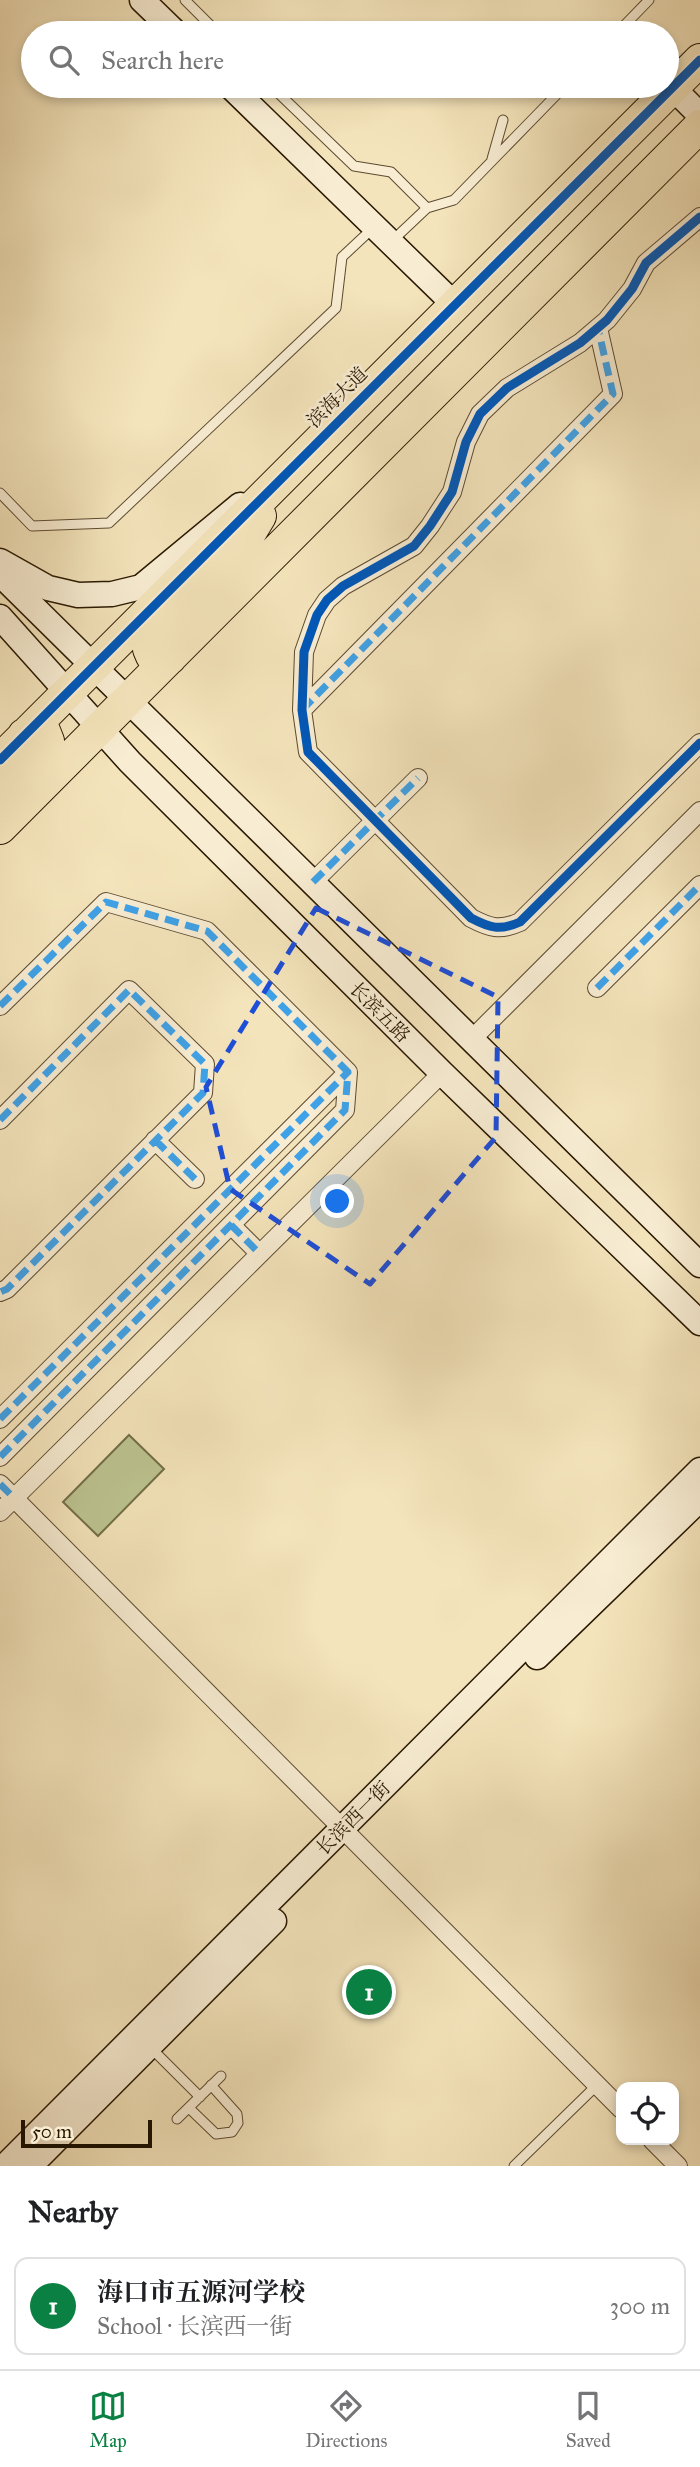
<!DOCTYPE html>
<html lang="en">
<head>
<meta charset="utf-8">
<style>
	:root { --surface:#fff; --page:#f2f2f2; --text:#202124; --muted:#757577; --line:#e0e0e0; --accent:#0b8043 }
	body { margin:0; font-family:"IM FELL Great Primer","Noto Serif SC",serif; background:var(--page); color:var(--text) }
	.controls { position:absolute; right:21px; bottom:21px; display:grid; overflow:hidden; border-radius:14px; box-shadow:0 4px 10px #0003 }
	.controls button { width:63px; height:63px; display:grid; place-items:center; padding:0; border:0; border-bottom:2px solid var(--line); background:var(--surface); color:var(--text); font:35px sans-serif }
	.scale { position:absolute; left:21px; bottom:18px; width:131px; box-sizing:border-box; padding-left:7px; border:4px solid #291801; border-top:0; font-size:19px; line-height:24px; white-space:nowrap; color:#291801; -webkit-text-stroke:5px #f8edd3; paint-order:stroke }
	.you { position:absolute; left:338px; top:1202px; width:24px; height:24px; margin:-18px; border:5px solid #fff; border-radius:50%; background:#1a73e8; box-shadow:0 0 0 10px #1a73e833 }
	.badge { display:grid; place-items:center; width:46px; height:46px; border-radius:50%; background:var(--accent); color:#fff; font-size:23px; font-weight:700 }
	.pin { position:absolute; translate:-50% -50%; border:4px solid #fff; box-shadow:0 2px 7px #0006 }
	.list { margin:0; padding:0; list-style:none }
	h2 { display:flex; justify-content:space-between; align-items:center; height:91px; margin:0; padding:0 28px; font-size:30px }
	h2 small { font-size:23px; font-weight:400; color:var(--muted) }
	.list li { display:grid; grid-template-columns:46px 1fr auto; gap:21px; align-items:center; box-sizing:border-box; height:98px; margin:0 14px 14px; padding:0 14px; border:2px solid var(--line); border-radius:14px }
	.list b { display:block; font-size:26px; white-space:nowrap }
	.list p { margin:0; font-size:23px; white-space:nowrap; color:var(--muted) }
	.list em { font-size:23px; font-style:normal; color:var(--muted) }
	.icon { flex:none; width:38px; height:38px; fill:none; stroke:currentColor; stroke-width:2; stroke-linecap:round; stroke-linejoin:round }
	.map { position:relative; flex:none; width:700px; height:2166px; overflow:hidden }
	.search { position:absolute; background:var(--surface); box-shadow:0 4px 10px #0003; left:21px; right:21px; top:21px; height:77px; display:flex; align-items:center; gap:18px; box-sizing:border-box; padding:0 24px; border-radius:38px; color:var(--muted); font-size:26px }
	.sheet { height:203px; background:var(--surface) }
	nav { display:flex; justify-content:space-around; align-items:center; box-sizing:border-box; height:98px; border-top:2px solid var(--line); background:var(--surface); font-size:19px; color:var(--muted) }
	nav a { display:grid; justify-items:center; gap:4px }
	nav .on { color:var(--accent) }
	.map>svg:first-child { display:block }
	.green { fill:#bcc490; stroke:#726e48; stroke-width:2 }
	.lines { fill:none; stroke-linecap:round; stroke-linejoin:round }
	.lane-casing { stroke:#5c4b30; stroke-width:11 }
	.street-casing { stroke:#5c4b30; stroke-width:20 }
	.secondary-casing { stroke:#291801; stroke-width:27 }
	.highway-casing { stroke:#291801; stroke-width:34 }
	.lane { stroke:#f8edd3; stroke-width:9 }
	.street { stroke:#f8edd3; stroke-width:18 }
	.secondary { stroke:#f8edd3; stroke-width:24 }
	.highway { stroke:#f4e4bb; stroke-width:32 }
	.quiet { stroke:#3ea2e9; stroke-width:7; stroke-dasharray:14 7; stroke-linecap:butt }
	.cycleway-casing { stroke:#f8edd3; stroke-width:13 }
	.cycleway { stroke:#0057b8; stroke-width:9 }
	.marked { fill:none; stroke:#1d4ed8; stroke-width:5; stroke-dasharray:14 9; stroke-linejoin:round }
	.labels { text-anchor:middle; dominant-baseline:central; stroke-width:5; stroke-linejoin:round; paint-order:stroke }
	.street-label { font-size:19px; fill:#291801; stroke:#f8edd3 }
</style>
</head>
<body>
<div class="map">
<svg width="700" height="2166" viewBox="0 0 700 2166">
	<rect width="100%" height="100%" fill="#f4e4bb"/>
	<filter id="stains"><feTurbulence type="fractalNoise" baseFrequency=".00286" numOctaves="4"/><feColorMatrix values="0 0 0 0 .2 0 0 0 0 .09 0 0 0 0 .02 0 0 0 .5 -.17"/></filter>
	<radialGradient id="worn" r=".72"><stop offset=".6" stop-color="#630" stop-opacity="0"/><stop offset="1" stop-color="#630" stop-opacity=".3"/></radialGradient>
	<path class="green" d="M129 1435 164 1469 98 1536 63 1502Z"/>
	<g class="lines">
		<g class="lane-casing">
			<path id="lane" d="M185 0 218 33
				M617 33 649 0
				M271 86 354 166 391 172 427 208
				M492 159 503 120
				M392 241 427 208 454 200 565 86
				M0 493 32 526 109 523 336 308 342 257 373 228
				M151 2048 200 2097
				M189 2108 216 2134 232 2132 238 2123 237 2114 211 2085
				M177 2119 221 2076
				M514 2166 597 2085"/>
		</g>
		<g class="street-casing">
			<path id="street" d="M700 217 646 263 632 289 607 320 580 343 507 388 480 414 466 442 452 492 430 526 414 546 343 586 327 600 317 615 304 652 302 710 308 752 471 918C490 928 500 931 520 922L700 743
				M302 710 613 394 598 328
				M313 882 418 778
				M597 988 700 885
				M0 1006 106 902 207 931 348 1072 345 1110 0 1457
				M473 1038 700 811
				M0 1120 129 990 205 1064 203 1093 7 1289 0 1292
				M155 1140 195 1179
				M231 1225 260 1254
				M0 1419 348 1072
				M0 1484 621 2109
				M0 1512 442 1073
				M652 2140 678 2166"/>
		</g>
		<g class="secondary-casing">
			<path id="secondary" d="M142 0 176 33
				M230 86 456 306
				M672 87 700 115
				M0 561 48 588 78 595 112 594 141 587 240 505
				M0 574 700 1265
				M0 617 130 762 442 1073 700 1323
				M537 1657 700 1499
				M5 2166 700 1470
				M30 2166 274 1921"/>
		</g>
		<g class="highway-casing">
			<path id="highway" d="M170 658 152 656 149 649 153 640 236 556 260 516
				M0 760 700 60
				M0 794 45 749 48 741 44 731 24 735
				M0 828 700 126"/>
		</g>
		<use href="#lane" class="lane"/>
		<use href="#street" class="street"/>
		<use href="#secondary" class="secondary"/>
		<use href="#highway" class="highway"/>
		<path class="quiet" d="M302 710 613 394 598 328
			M313 882 418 778
			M597 988 700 885
			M0 1006 106 902 207 931 348 1072 345 1110 0 1457
			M0 1120 129 990 205 1064 203 1093 7 1289 0 1292
			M155 1140 195 1179
			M231 1225 260 1254
			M0 1419 348 1072
			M0 1484 14 1498"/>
		<g class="cycleway-casing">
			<path id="cycleway" d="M700 217 646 263 632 289 607 320 580 343 507 388 480 414 466 442 452 492 430 526 414 546 343 586 327 600 317 615 304 652 302 710 308 752 471 918C490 928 500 931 520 922L700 743
				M0 760 700 60"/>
		</g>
		<use href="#cycleway" class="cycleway"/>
	</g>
	<path class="marked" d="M316 908 498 997 496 1137 370 1284 230 1189 206 1087Z"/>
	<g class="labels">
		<g class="street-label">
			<text transform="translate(337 397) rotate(-45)">滨海大道</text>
			<text transform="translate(380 1012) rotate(45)">长滨五路</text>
			<text transform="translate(353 1818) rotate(-45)">长滨西一街</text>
		</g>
	</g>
	<rect width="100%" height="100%" filter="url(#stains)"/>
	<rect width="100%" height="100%" fill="url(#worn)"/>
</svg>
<div class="controls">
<button><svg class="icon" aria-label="locate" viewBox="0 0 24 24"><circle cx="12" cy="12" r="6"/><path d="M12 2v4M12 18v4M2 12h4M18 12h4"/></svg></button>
</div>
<div class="scale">50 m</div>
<div class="you"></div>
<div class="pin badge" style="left:369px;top:1992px">1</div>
<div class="search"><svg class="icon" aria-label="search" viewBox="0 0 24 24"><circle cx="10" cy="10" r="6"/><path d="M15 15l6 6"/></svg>Search here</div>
</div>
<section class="sheet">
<h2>Nearby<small></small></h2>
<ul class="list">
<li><span class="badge">1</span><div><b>海口市五源河学校</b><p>School · 长滨西一街</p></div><em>300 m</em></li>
</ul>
</section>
<nav>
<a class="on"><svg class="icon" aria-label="map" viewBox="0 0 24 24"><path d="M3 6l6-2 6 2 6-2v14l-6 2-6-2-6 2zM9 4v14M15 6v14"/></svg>Map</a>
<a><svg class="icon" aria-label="directions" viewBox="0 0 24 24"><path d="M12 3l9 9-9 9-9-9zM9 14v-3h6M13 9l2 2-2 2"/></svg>Directions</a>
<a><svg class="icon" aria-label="saved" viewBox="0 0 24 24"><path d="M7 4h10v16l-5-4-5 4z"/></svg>Saved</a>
</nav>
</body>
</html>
